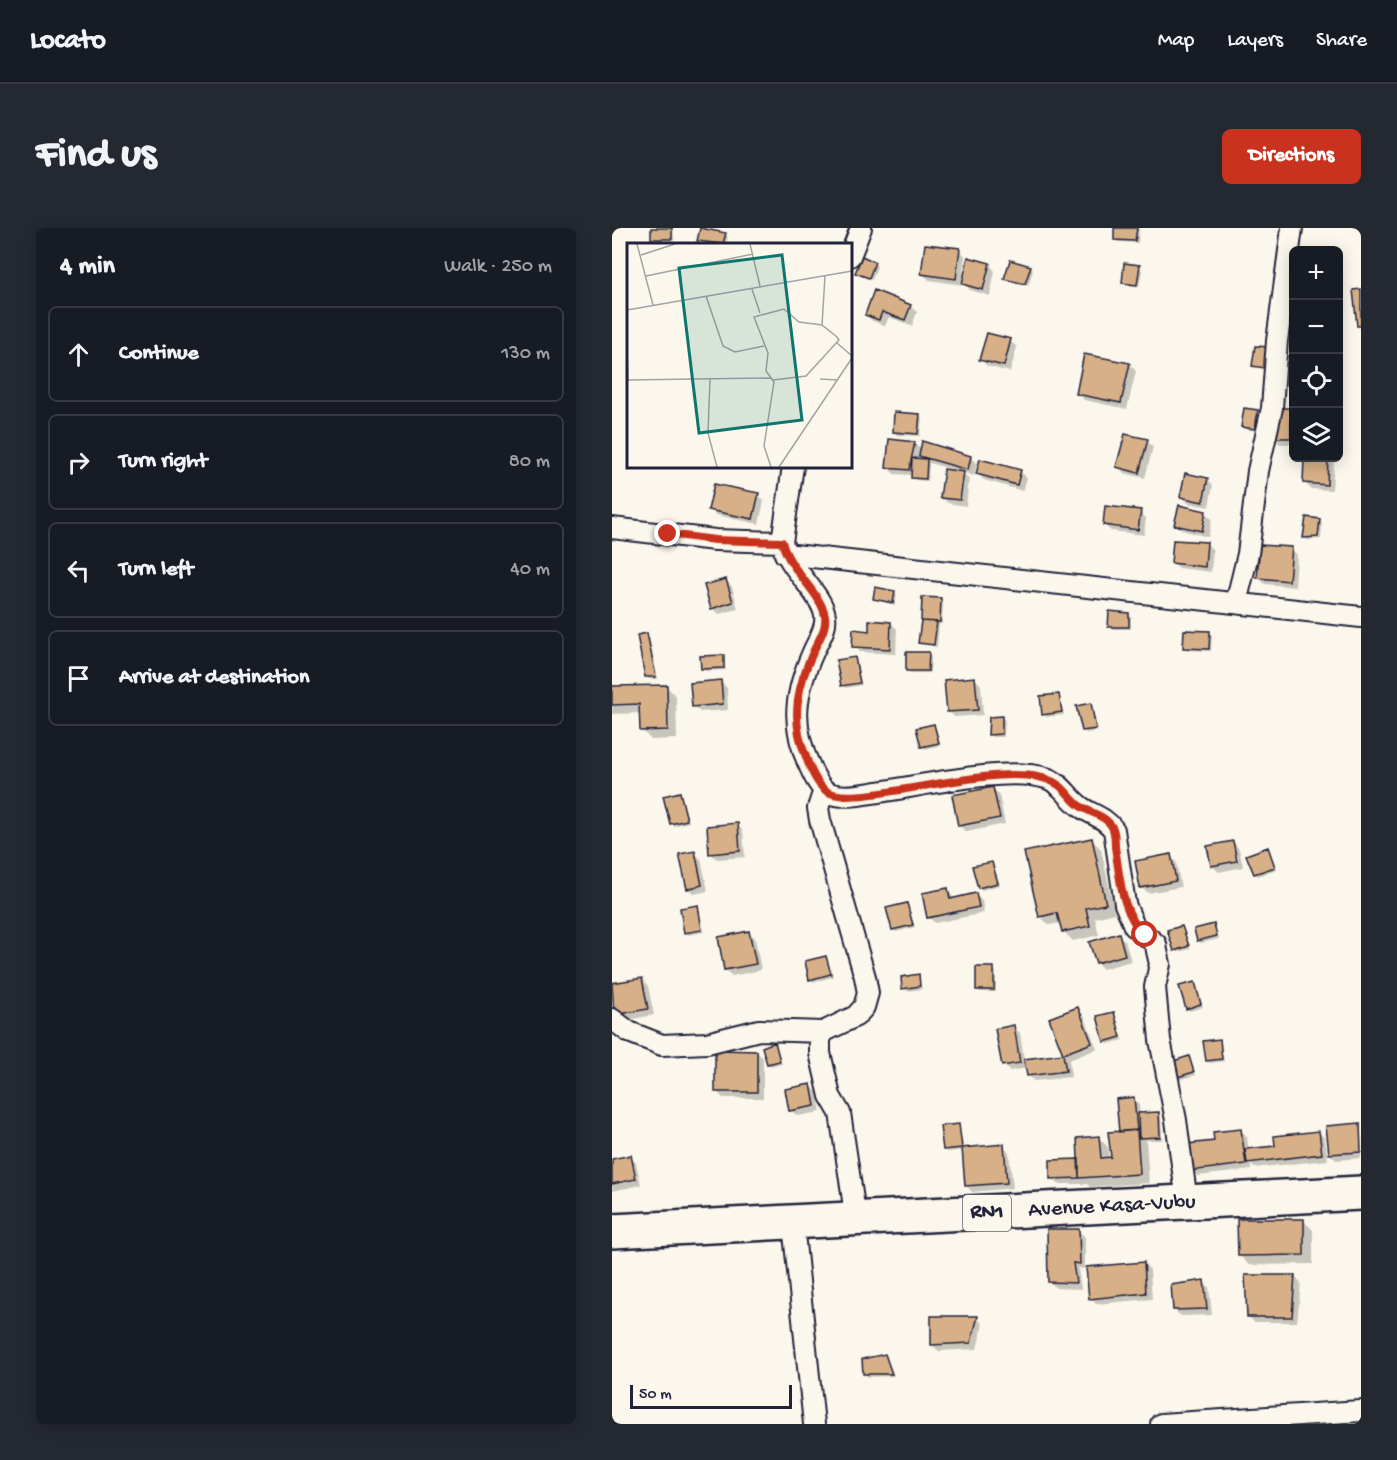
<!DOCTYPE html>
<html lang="en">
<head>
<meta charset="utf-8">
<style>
	:root { --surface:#171b24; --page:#242831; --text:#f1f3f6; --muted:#9ea1a6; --line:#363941; --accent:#c8321e }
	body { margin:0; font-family:"Gochi Hand",sans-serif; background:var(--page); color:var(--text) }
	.controls { position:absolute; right:18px; top:18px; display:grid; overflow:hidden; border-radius:9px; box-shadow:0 3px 15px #0003 }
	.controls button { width:54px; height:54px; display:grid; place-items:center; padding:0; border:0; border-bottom:2px solid var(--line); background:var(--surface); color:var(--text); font:30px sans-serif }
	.scale { position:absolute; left:18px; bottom:15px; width:162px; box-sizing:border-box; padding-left:6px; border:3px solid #22223b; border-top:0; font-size:16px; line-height:21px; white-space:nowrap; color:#22223b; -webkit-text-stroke:4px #fbf7ec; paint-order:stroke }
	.stop { position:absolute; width:18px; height:18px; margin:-14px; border:4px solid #c8321e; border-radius:50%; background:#fff }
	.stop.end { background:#c8321e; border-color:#fff; box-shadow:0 2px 6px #0008 }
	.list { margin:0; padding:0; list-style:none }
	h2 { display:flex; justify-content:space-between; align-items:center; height:78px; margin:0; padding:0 24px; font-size:26px }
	h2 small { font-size:20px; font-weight:400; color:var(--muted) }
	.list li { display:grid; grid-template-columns:39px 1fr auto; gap:18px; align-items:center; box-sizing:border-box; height:96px; margin:0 12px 12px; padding:0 12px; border:2px solid var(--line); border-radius:9px }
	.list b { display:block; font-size:22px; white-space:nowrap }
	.list em { font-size:20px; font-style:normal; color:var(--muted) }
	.icon { flex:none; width:33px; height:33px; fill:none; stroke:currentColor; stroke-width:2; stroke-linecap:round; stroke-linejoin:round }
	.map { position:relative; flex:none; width:749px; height:1196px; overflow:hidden; border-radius:9px }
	header { display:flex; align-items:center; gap:36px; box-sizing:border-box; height:84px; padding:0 30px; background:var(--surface); border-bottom:2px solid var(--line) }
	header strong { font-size:28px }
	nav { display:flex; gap:33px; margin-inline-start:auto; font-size:21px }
	.intro { display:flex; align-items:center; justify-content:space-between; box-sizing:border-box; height:144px; padding:0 36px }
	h1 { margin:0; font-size:42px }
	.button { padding:15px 27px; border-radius:9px; background:var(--accent); color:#fff; font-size:21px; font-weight:700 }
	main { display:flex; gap:36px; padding:0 36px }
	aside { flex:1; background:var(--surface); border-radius:9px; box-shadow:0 3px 15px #0003 }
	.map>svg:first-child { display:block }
	.shadow { fill:#0003 }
	.building { fill:#d7b088; stroke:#22223b; stroke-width:1.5 }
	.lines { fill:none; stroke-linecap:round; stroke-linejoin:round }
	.street-casing { stroke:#22223b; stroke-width:24 }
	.highway-casing { stroke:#22223b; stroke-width:38 }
	.street { stroke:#fbf7ec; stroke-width:20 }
	.highway { stroke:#fbf7ec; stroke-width:33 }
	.route { stroke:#c8321e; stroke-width:8 }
	.labels { text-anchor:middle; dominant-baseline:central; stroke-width:4.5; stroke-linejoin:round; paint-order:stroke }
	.shield { fill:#fbf7ec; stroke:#636270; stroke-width:1.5 }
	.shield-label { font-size:21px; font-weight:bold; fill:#22223b }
	.street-label { font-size:22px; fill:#22223b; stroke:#fbf7ec }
	.inset-road { fill:none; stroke:#a4a2a5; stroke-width:1.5 }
	.view { fill:#0f766e; fill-opacity:0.15; stroke:#0f766e; stroke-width:3 }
	.inset-edge { fill:none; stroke:#22223b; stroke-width:3 }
</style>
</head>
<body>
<header>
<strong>Locato</strong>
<nav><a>Map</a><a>Layers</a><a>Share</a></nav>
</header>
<div class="intro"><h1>Find us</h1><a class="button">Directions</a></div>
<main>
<aside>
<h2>4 min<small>Walk · 250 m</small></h2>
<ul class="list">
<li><svg class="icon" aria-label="ahead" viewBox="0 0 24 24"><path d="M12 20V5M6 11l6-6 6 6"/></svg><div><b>Continue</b></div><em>130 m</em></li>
<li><svg class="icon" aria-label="right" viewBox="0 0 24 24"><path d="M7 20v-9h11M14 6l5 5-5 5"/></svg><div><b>Turn right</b></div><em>80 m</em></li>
<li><svg class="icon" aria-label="left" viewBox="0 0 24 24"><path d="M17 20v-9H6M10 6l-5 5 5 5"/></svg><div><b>Turn left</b></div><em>40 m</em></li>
<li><svg class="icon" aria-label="arrive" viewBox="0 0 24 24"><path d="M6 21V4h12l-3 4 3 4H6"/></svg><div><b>Arrive at destination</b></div></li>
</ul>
</aside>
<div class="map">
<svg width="749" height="1196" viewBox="0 0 749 1196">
	<rect width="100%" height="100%" fill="#fbf7ec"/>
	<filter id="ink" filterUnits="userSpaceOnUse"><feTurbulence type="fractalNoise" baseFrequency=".0167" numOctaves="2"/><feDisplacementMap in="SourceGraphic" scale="12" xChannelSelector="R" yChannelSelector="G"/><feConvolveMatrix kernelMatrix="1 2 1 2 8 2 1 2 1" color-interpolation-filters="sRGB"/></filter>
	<g filter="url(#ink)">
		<path class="shadow" d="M41 0H61L62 13H44L41 10Z
			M504 0H527L526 15 506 14 503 12Z
			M113 6 116 9 114 16H96L86 12Z
			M347 21 353 28 350 51 377 36 383 43 378 68 358 62 350 54V57L317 52 311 46Z
			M262 35 265 38 260 52 244 45Z
			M419 39 421 42 416 58 394 50Z
			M527 39 530 42 527 59 514 58 512 55Z
			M298 78 305 84 300 98 277 89 273 98 261 93 254 87Z
			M398 113 405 119 398 144 375 138 369 131Z
			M518 137 524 143 515 181 472 172 466 165Z
			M678 182 682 185V216H668L662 210Z
			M646 184 648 186 646 203 633 201 631 198Z
			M307 188 310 190 308 208 285 207 282 204Z
			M535 213 541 219 533 250 512 245 506 239Z
			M302 215 310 222 359 229 365 235 362 248 350 244 357 252 354 278 336 275 330 269 343 242 317 235 316 253 303 252 301 247 282 246 276 239Z
			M694 230H718L722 233 720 262 699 261 693 255Z
			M369 233 409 244 415 250 411 263 372 252 366 246Z
			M595 251 601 257 597 279 576 275 570 269Z
			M146 267 152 273 147 296 104 287 98 281Z
			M528 284 534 290 532 307 499 303 492 297Z
			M593 285 600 291 596 309 570 302 564 296Z
			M708 292 710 295 709 311 695 312 692 309Z
			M594 315 601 322 599 344 567 340 561 334Z
			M679 321 685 327 683 359 653 356 647 350Z
			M114 353 120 359 126 381 107 386 100 380Z
			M282 365 285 367 283 377 263 371Z
			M311 371H328L331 374 330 396H327L325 419 308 415Z
			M516 386 519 389V401H501L498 398Z
			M279 395 285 401 284 426 248 424 242 418 258 405Z
			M597 405 600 408 599 423 575 422 572 419Z
			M34 406 37 409 46 451H37L34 448Z
			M316 426 319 429 318 445H298L296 442Z
			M111 429 114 442 93 443 90 441Z
			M242 430 250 457 233 460 231 457Z
			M363 451 369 457 371 487 343 489 336 483Z
			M109 454 115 460 116 482 88 484 81 478Z
			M54 458 64 468 65 511 39 512 30 502 29 485 0 486V459Z
			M447 467 452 487 434 489 432 486Z
			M478 476 486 503 474 505 471 503Z
			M390 490 393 492 392 509H381L378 507Z
			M322 498 329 517 313 521 306 502Z
			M381 560 387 567 393 596 354 604 348 598Z
			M67 565 77 594 62 598 60 595Z
			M125 597 131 603 133 629 105 631 98 625Z
			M479 611 489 621 503 685 483 690 487 707 461 713 451 703 449 695 437 697 428 688Z
			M621 614 627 621 631 639 607 644 600 638Z
			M656 621 665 641 646 648 643 645Z
			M82 625 89 631 96 663 82 666 76 660Z
			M558 628 564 634 569 659 536 665 529 659Z
			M380 635 388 657 370 662 367 659Z
			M336 662 343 672 364 667 370 673 372 685 323 695 316 689Z
			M295 676 303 699 284 704 282 702Z
			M85 678 92 704 76 707 73 704Z
			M602 697 607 711 589 715 586 712Z
			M570 699 578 721 566 724 563 722Z
			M137 704 143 710 149 742 120 748 113 742Z
			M506 707 513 713 519 733 491 741 485 735Z
			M214 729 221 749 201 754 199 751Z
			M382 741 384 744V764H368L365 761Z
			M306 748 310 761 295 763 292 760Z
			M30 751 36 758 42 787 10 793 4 786 0 757Z
			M582 755 591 779 578 783 575 780Z
			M466 781 472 787 485 821 457 832 459 849 422 853 416 847 415 840 398 843 392 837 401 799 408 805 412 832 453 827 439 791Z
			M501 785 511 812 496 816 493 813Z
			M607 812 612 833 598 835 595 833Z
			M163 816 170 836 159 838 156 836Z
			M145 824 151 830V870H111L104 863Z
			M577 829 584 847 563 853 560 850Z
			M199 858 205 864 209 884 185 888 179 882Z
			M521 871 527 877 528 887 546 886 549 889 550 912H534L537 955 478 959 475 956H446L440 950 468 933 487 910 496 919 497 931H500Z
			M747 897 749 930 724 932 718 926Z
			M347 898 352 921 391 917 397 924 401 960 360 964 354 957 352 922 336 924 333 922Z
			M629 902 635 909 637 923 665 920 707 904 713 911 716 932 642 940 639 936V942L586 948 579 942 604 914Z
			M18 929 24 935 29 957 0 963V932Z
			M691 992 701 1002V1036L637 1037 627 1027Z
			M466 1002 473 1009V1041L532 1035 538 1042 540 1071 484 1076 478 1070 475 1041 466 1040 469 1061 444 1060 438 1054Z
			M682 1048 689 1055 685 1094H642L636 1088Z
			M591 1053 597 1059 600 1087 569 1088 562 1082Z
			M365 1090 371 1096 365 1121 327 1123 320 1117Z
			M273 1128 282 1148 256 1149 253 1146Z"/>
		<path class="building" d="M39 0H60V11H39Z
			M88 0 114 5 111 16 85 13Z
			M502 0H525L523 13 502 12Z
			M313 16 348 20 344 51 309 46Z
			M250 28 263 34 257 50 243 45Z
			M356 29 378 35 371 62 350 56Z
			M398 32 419 38 413 56 392 51Z
			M512 35 528 37 525 57 510 55Z
			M749 61V98H745L741 62Z
			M262 62 299 77 293 92 270 84 267 92 253 87Z
			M375 105 399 111 392 138 367 132Z
			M643 118 657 119 653 140 640 138Z
			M472 126 518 135 509 175 464 166Z
			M632 180 646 182 643 201 629 199Z
			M660 180H679V210H660Z
			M282 184 308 186 306 206 281 204Z
			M513 206 536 211 527 245 504 239Z
			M277 211 303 214 297 242 274 240Z
			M310 213 359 228 356 242 307 228Z
			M300 230 315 231 314 251 299 250Z
			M692 230H716L715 257 691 255Z
			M368 231 409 242 405 257 364 246Z
			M332 241 352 244 348 272 328 270Z
			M573 245 596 250 591 274 568 269Z
			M102 256 147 265 141 291 96 282Z
			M567 277 594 283 590 303 562 297Z
			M493 278 529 282 526 302 491 297Z
			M694 289 708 291 706 309 691 310Z
			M561 312 595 314 593 339 559 335Z
			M648 317 680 319 677 353 645 350Z
			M114 351 121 374 99 381 92 357Z
			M263 359 283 363 281 375 261 371Z
			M310 369 329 370 328 394 309 393Z
			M497 383 517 385V399H496Z
			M257 392 279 394 278 421 240 419 241 401 257 403Z
			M309 393 325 394 322 417 306 415Z
			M572 402 598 403 597 421 571 420Z
			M35 405 44 449H33L25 407Z
			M294 424H317L316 443H294Z
			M112 427V440L89 441 88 428Z
			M243 429 248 455 229 458 224 432Z
			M363 449 366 482 335 484 332 452Z
			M109 452 111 476 80 479 78 455Z
			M55 457 56 502 28 503 27 476 0 477V458Z
			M447 466 450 484 430 487 428 468Z
			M479 475 484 501 470 503 464 478Z
			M390 488V506L376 507 377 489Z
			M322 496 327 515 309 519 304 500Z
			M381 559 388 590 346 598 340 567Z
			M68 564 75 592 58 596 51 568Z
			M126 595 128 623 97 626 95 598Z
			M480 610 494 676 474 680 478 698 450 704 445 685 427 689 412 624Z
			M621 613 625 633 599 638 595 618Z
			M656 619 663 639 642 646 634 627Z
			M83 623 90 657 75 661 67 626Z
			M559 626 564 653 528 660 523 633Z
			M380 634 386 655 366 660 360 638Z
			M336 660 338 671 364 665 367 679 315 690 310 665Z
			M295 675 301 697 280 702 274 680Z
			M86 677 90 702 72 705 68 680Z
			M602 696 605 708 585 713 582 701Z
			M570 698 577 718 562 723 555 702Z
			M137 703 144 736 112 742 106 709Z
			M507 705 513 727 484 735 477 714Z
			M214 728 219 746 197 752 193 733Z
			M364 739H382V762H364Z
			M307 746 308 758 290 761 289 749Z
			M30 750 36 781 2 787 0 755Z
			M583 754 589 776 574 781 567 758Z
			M466 779 480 815 451 826 437 790Z
			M502 784 509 809 492 814 485 788Z
			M402 797 408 835 390 838 383 801Z
			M608 811 610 831 594 833 591 813Z
			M163 814 168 833 155 836 150 819Z
			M103 822 145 823V864H103Z
			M451 826 454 843 415 848 412 831Z
			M577 828 582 844 559 851 553 836Z
			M199 856 203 878 177 883 173 861Z
			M522 869 525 902 507 904 504 871Z
			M547 884 548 909 527 910 526 885Z
			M748 895 749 924 717 926 714 898Z
			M347 896 350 920 331 922 328 898Z
			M629 901 634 936 578 943 575 916 602 913 601 904Z
			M525 902 528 946 467 950 465 910 487 908 489 930 499 929 496 904Z
			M707 903 710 926 635 935 633 921 663 918 662 908Z
			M392 916 395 955 353 958 350 920Z
			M19 927 24 951 0 956V931Z
			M467 931V950L438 951V932Z
			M625 991H692V1027L626 1028Z
			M435 1001H467L468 1036 461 1035 464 1055 436 1054Z
			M532 1034 534 1065 477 1071 474 1039Z
			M633 1047H683L680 1089H635Z
			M592 1052 595 1081 561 1082 559 1057Z
			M319 1088H366L359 1115 319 1117Z
			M273 1126 280 1146H251L250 1131Z"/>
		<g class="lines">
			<g class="street-casing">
				<path id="street" d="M238 28 249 0
					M181 238 170 314C177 341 211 367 213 388 215 400 207 411 202 422 183 464 178 497 198 539 202 548 208 561 217 565 231 571 252 566 266 564 309 558 394 538 434 550 450 555 456 570 469 579 480 587 493 589 502 602L513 676 522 698 544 716 545 723 548 736 543 759 548 812 564 892 575 974
					M0 300 103 312 170 314
					M173 326 749 389
					M624 375 636 326 646 243 660 180 665 113 680 0
					M0 791 17 804 50 817 95 815 147 802 211 804 244 788 252 779 256 765 253 749 208 592 206 580 212 562
					M211 804 208 812V825L218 868 228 885 244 992
					M181 996 202 1196
					M549 1196 749 1183"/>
			</g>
			<g class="highway-casing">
				<path id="highway" d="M0 1003 749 965"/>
			</g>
			<use href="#street" class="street"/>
			<use href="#highway" class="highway"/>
		</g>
	</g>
	<g class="lines" filter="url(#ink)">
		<path class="route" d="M56 306 103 312 170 314C177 342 210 366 213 388 215 400 207 411 202 422 186 456 178 490 193 526 197 538 203 554 213 562 240 586 397 525 445 556 454 561 459 572 468 578 478 585 496 588 501 601 503 606 503 613 503 619 508 649 509 686 533 707"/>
	</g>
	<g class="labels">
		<rect class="shield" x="351" y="967" width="48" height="36" rx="4.5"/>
		<g class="shield-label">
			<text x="375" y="985">RN1</text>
		</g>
		<g class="street-label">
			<text transform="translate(500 979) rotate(-3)">Avenue Kasa-Vubu</text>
		</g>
	</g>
	<g transform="translate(15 15)">
		<rect width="225" height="225" fill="#fbf7ec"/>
		<path class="inset-road" d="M10 1 26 62M123 1 133 43M14 12 48 1M19 33 126 11M125 46 133 70M79 53 96 103 108 109 137 103M0 67 225 28M195 82 198 33M210 100 225 113M0 107 1 137M83 136 81 190 90 224M193 136 211 137M0 137 145 135M144 224 137 203 147 139 139 128 141 110 127 74 157 66 172 79 195 82 210 94 212 97 179 133 146 137M152 224 225 115"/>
		<path class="view" d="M155 12 175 177 72 190 52 25Z"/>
		<rect width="225" height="225" class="inset-edge"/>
	</g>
</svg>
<div class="controls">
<button>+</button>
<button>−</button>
<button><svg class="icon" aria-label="locate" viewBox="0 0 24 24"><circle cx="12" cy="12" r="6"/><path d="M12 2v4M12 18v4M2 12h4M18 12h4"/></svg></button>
<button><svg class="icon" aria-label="layers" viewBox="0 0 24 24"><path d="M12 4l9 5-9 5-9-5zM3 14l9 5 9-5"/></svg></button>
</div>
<div class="scale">50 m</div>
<div class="stop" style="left:533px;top:707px"></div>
<div class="stop end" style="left:56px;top:306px"></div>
</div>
</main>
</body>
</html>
